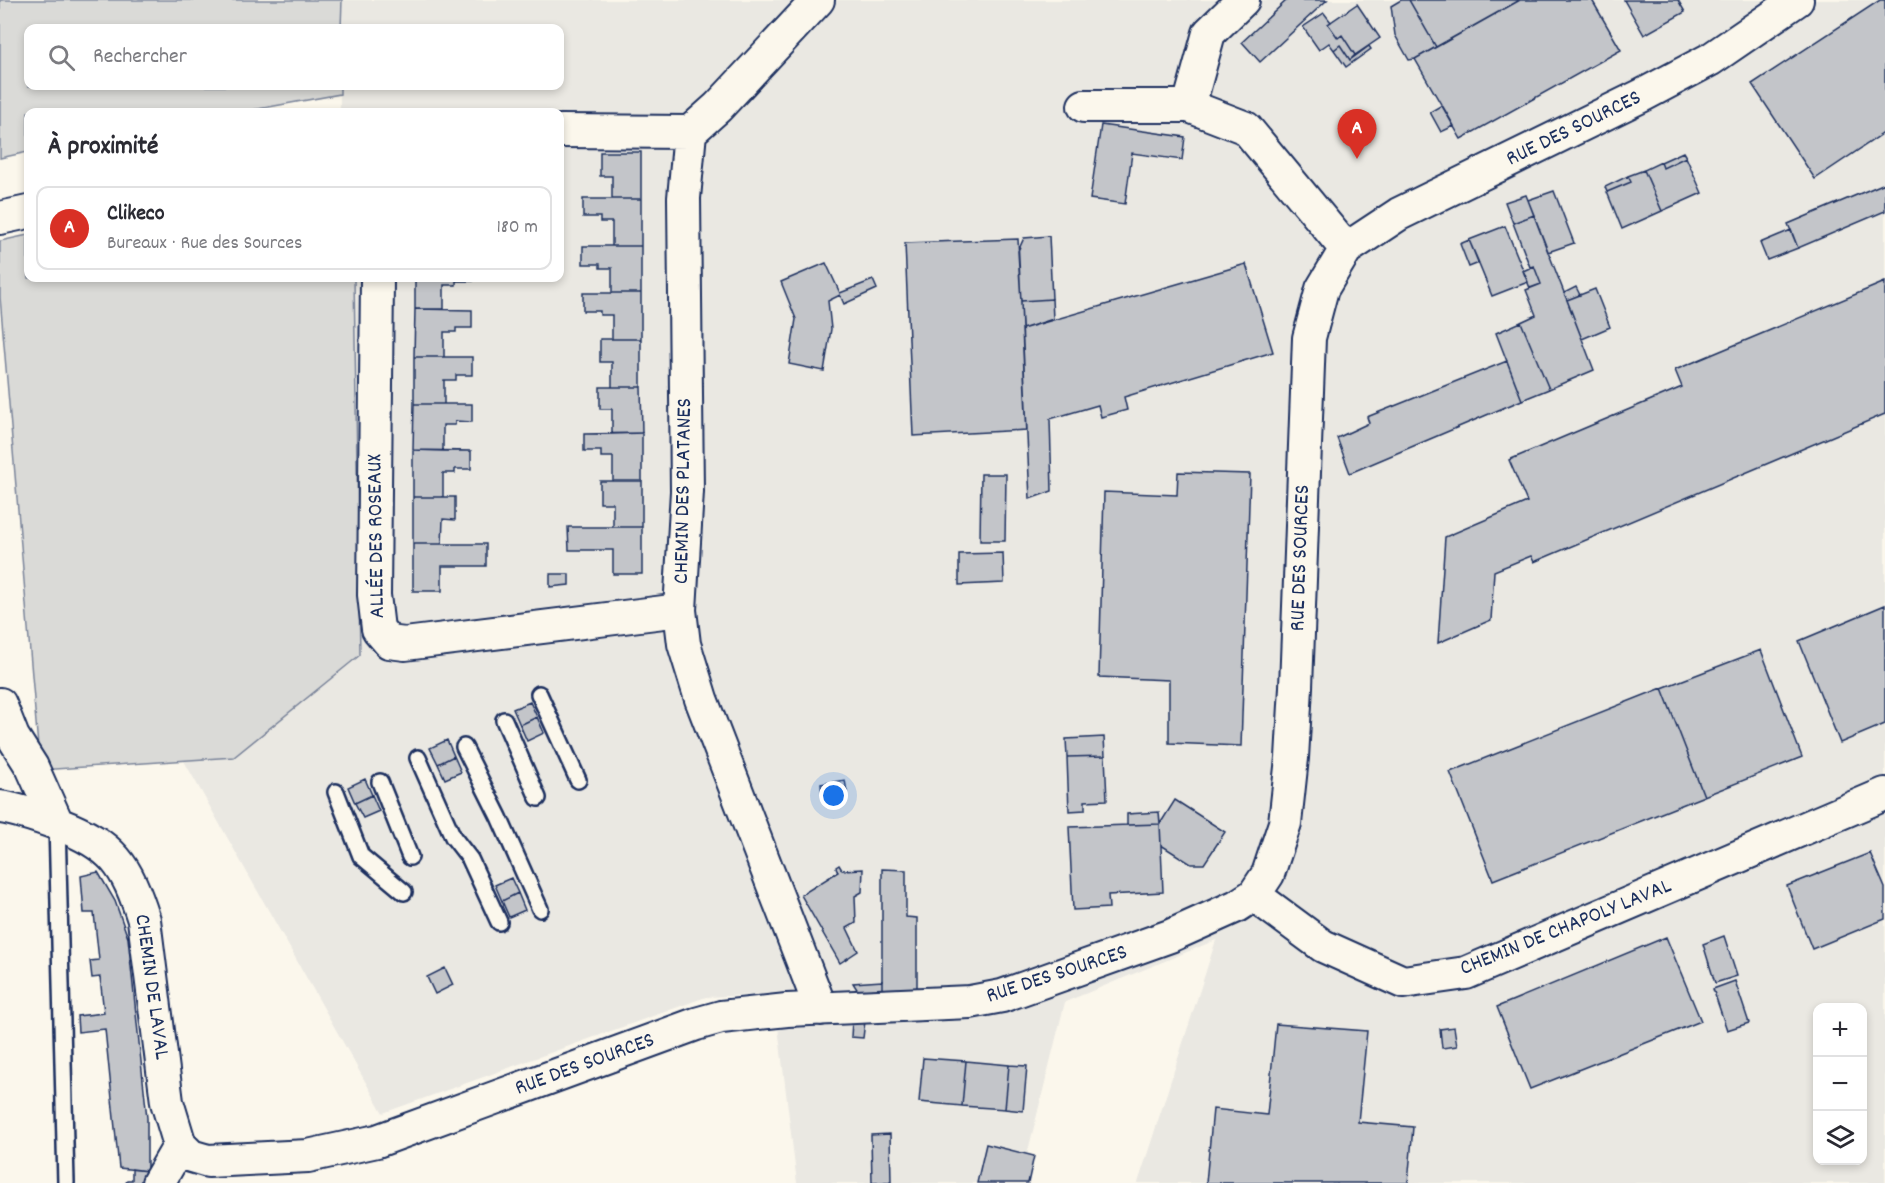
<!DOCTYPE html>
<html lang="fr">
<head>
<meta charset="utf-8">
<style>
	:root { --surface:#fff; --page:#f7f7f7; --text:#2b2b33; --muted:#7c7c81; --line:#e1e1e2; --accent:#d93025 }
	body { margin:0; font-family:Dekko,sans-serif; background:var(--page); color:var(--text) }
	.controls { position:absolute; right:18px; bottom:18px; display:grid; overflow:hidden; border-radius:12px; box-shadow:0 3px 9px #0003 }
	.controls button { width:54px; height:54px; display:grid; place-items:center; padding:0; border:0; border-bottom:2px solid var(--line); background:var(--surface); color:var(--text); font:30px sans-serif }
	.you { position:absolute; left:834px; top:796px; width:21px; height:21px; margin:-15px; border:4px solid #fff; border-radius:50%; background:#1a73e8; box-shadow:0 0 0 9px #1a73e833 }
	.badge { display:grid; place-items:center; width:39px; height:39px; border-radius:50%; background:var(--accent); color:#fff; font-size:20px; font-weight:700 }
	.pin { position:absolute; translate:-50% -50px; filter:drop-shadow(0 2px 3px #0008) }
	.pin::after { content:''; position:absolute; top:32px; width:21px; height:18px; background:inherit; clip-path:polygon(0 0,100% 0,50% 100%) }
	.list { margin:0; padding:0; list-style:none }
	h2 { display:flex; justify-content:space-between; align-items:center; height:78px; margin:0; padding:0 24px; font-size:26px }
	h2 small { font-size:20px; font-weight:400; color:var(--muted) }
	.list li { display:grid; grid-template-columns:39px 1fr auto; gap:18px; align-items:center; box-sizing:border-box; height:84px; margin:0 12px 12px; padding:0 12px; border:2px solid var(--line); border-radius:12px }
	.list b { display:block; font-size:22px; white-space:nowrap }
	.list p { margin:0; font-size:20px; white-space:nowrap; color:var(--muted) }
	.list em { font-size:20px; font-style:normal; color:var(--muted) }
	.icon { flex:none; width:33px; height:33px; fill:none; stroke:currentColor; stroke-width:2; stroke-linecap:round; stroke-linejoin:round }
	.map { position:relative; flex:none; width:1885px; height:1183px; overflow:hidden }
	.search { position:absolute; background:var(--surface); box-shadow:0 3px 9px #0003; left:24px; top:24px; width:540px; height:66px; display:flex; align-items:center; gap:15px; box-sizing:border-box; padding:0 21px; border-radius:12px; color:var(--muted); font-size:22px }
	.panel { position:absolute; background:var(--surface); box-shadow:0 3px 9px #0003; left:24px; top:108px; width:540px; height:174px; border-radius:12px }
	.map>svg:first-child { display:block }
	.built { fill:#eae8e2; fill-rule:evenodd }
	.green { fill:#dadad7; stroke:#7a849a; stroke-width:1.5 }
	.building { fill:#c3c5c9; stroke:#1b2f5e; stroke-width:1.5 }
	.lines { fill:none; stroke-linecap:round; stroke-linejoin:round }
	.lane-casing { stroke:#1b2f5e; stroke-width:20 }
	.street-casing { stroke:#1b2f5e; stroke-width:36 }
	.lane { stroke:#fbf7ec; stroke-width:15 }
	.street { stroke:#fbf7ec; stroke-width:32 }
	.labels { text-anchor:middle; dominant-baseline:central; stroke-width:6; stroke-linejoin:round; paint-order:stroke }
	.street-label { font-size:22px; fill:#1b2f5e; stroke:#fbf7ec }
</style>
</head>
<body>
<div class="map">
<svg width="1885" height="1183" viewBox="0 0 1885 1183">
	<rect width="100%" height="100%" fill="#fbf7ec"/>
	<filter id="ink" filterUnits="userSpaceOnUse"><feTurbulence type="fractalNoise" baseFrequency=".0167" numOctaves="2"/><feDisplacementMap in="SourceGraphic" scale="12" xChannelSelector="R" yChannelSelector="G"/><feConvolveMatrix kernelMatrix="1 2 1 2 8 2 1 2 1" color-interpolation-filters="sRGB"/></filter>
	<g filter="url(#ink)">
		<path class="built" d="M342 0H1885V1183H1138L1216 940 1065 1002 1020 1183H797L774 994 706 997 383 1113 166 729 129 278H560V112H340V86H560V28H341ZM1818 1008H1862V1160H1818Z"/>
		<path class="green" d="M0 0H342L341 28H28V86H340V94L241 112H28V152L0 158Z
			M28 235V278H354L360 655 234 757 40 770 0 297V241Z"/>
		<path class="building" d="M1287 0H1327L1260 62 1242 42Z
			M1401 0H1409L1436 47 1415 59 1409 60 1395 35 1391 6Z
			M1409 0H1520L1436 47Z
			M1520 0H1592L1621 50 1461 139 1415 59Z
			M1624 0H1678L1685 12 1644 35Z
			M1880 0H1885V132L1815 179 1752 84Z
			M1357 4 1380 38 1355 55 1342 35 1338 38 1328 24Z
			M1324 13 1331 22 1328 24 1338 38 1342 35 1355 55 1350 60 1340 45 1334 50 1329 43 1319 50 1303 27Z
			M1340 45 1350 60 1369 46 1371 49 1346 67 1334 50Z
			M1442 105 1454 126 1441 132 1430 112Z
			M1101 125 1185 137 1182 160 1132 153 1125 204 1090 199Z
			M600 152H641V199H612V176H600Z
			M1683 152 1686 157 1663 168 1661 162Z
			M1686 157 1702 193 1662 211 1644 170 1661 162 1663 168Z
			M1644 170 1662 211 1622 229 1607 192 1631 182 1628 176Z
			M1628 176 1631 182 1607 192 1605 187Z
			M1885 183V211L1798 248 1788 224Z
			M1554 191 1574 243 1548 252 1528 200Z
			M1526 195 1534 215 1513 223 1505 202Z
			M583 199H641V246H612V222H600V217H583Z
			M1534 215 1594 370 1549 389 1521 322 1536 315 1526 290 1541 284 1534 266 1530 267 1513 223Z
			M1505 226 1528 282 1492 296 1469 240Z
			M1791 230 1798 248 1767 260 1760 243Z
			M1049 236 1052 299 1021 301 1018 251 1024 238Z
			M1018 239 1027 430 913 436 905 243Z
			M1469 240 1479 263 1469 267 1460 244Z
			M583 246H641V293H612V268H600V264H583Z
			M826 263 840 293 873 280 877 289 844 304 840 295 828 301 831 329 824 371 789 364 796 319 781 282Z
			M1246 264 1273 352 1124 397 1127 410 1101 417 1098 405 1050 419 1052 491 1030 499 1022 329Z
			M1534 266 1541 284 1530 288 1523 271Z
			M415 278H473V281H456V285H444V309H415Z
			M1885 282V414L1534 562 1531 556 1494 571 1491 620 1438 643 1445 537 1527 502 1509 460 1682 387 1675 370Z
			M1576 287 1580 295 1567 300 1564 293Z
			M1595 289 1610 327 1582 339 1567 300Z
			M583 293H641V339H612V315H600V311H583Z
			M1052 299 1053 319 1022 329 1021 301Z
			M415 309 472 310V328H456V332H444V357H414Z
			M1521 322 1549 389 1522 400 1496 333Z
			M600 339H641V387H612V362H600Z
			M414 357H472V375H456V380H444V404H414Z
			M1507 361 1522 400 1350 473 1337 438 1369 423 1367 417Z
			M600 387H641L642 433 612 434V409H600Z
			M414 404H472V422L455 421V425H443V451L413 450Z
			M642 433V481H613V457H601V451H584V434Z
			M413 450 471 451V469H455V473H443V497H413Z
			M1178 472 1250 474 1241 746 1169 743V680L1099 677 1104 492 1177 495Z
			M981 474H1006L1005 541H980Z
			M600 481H642V527H613V503H600Z
			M413 497H455V520L443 519 442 544H413Z
			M568 527H642V574H613V550H569Z
			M413 544H486V566H442V591H413Z
			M1003 553 1004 583 959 585V554Z
			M550 574H569V585L550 587Z
			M1885 605V724L1840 743 1799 641Z
			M1761 650 1802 757 1704 796 1662 688Z
			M1662 688 1704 796 1493 880 1450 772Z
			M530 702 537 717 520 725 513 709Z
			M537 717 544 733 527 741 520 725Z
			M1104 737 1105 756 1067 757 1066 739Z
			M447 740 454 756 438 764 430 748Z
			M454 756 461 772 445 779 438 764Z
			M1105 756 1107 800 1085 801V810L1069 811 1067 757Z
			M365 779 372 795 355 803 348 787Z
			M845 780 847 792 822 797 821 784Z
			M372 795 379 811 363 818 355 803Z
			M1175 800 1225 832 1204 864H1191L1161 845 1160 824Z
			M1159 812 1160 824 1127 825V814Z
			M1160 824 1163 892 1108 895 1109 908 1073 910 1069 827Z
			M1870 853 1885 888V919L1812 949 1787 886Z
			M839 865 842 870 863 869 862 892 855 896 856 923 847 928 858 951 840 963 801 895 838 872 836 867Z
			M882 869 906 870V917L917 918V990H882Z
			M98 872 115 901 128 938 147 1118V1171L119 1168 105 1029 78 1032 77 1016 104 1013 100 977 92 978 90 961 99 960 94 913H84L81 876Z
			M511 878 518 893 502 901 495 885Z
			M518 893 525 910 509 917 502 901Z
			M1724 936 1737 976 1715 983 1703 944Z
			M1666 937 1701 1021 1530 1089 1497 1007Z
			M445 968 453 985 435 994 427 977Z
			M882 981V990L858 991 853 983Z
			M1735 981 1749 1023 1727 1030 1713 989Z
			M852 1021H865L863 1038 851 1037Z
			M1276 1024 1367 1031 1358 1122 1413 1127 1408 1183H1206L1213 1109 1267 1115Z
			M1454 1027 1457 1046 1442 1048 1440 1029Z
			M923 1058 966 1061 962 1106 919 1102Z
			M966 1061 1009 1065 1005 1109 962 1106Z
			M1009 1065 1027 1066 1023 1111 1005 1109Z
			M890 1134 891 1182 872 1183 871 1135Z
			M986 1144 1034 1156 1028 1183H977Z
			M132 1169 147 1171 146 1183H126L127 1180H132Z"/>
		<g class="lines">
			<g class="lane-casing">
				<path id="lane" d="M539 694 578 780
					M504 720 538 798
					M464 747 499 817 540 909
					M418 758 453 837 470 859 499 922
					M380 782 410 857
					M336 792 361 856 404 892
					M57 823 66 1183"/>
			</g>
			<g class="street-casing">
				<path id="street" d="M818 0 718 107 690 132 684 198 687 491 680 610 684 644 701 699 821 1009
					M1084 106H1189L1246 128 1346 249
					M1189 106 1209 33 1243 0
					M560 131 690 132
					M0 218 28 212
					M377 278 374 595 378 629 389 642 405 644 680 610
					M0 704 13 737 32 767 57 823
					M0 807C20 810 39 817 58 824 114 846 126 864 144 920L167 1102 180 1145 191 1156 208 1161 308 1156 377 1141 696 1024 721 1017 787 1010 970 1002 1002 996 1170 936 1237 906 1254 895 1268 874 1285 823 1292 758 1296 687 1309 338 1322 289 1346 249 1399 214 1643 95 1711 59 1797 0
					M1254 895 1323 946 1403 982 1466 973 1885 794
					M158 1183 180 1145"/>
			</g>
			<use href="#lane" class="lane"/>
			<use href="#street" class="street"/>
		</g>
	</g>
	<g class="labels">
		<g class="street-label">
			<text transform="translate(1574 129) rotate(-26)">RUE DES SOURCES</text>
			<text transform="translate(684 491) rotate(-89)">CHEMIN DES PLATANES</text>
			<text transform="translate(377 536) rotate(-91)">ALLÉE DES ROSEAUX</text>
			<text transform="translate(1301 558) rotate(-88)">RUE DES SOURCES</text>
			<text transform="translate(1566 928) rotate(-22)">CHEMIN DE CHAPOLY LAVAL</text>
			<text transform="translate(1057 975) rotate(-18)">RUE DES SOURCES</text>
			<text transform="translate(151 987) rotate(82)">CHEMIN DE LAVAL</text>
			<text transform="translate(585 1065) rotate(-20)">RUE DES SOURCES</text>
		</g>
	</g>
</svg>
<div class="controls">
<button>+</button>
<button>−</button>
<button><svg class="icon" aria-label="layers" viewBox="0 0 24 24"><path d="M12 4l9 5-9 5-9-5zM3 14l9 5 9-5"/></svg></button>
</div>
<div class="you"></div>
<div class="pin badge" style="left:1357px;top:159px">A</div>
<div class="search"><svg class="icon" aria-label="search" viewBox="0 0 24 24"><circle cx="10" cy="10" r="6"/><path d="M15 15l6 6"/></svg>Rechercher</div>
<section class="panel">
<h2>À proximité<small></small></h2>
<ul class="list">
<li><span class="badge">A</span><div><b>Clikeco</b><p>Bureaux · Rue des Sources</p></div><em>180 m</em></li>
</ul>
</section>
</div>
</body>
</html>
